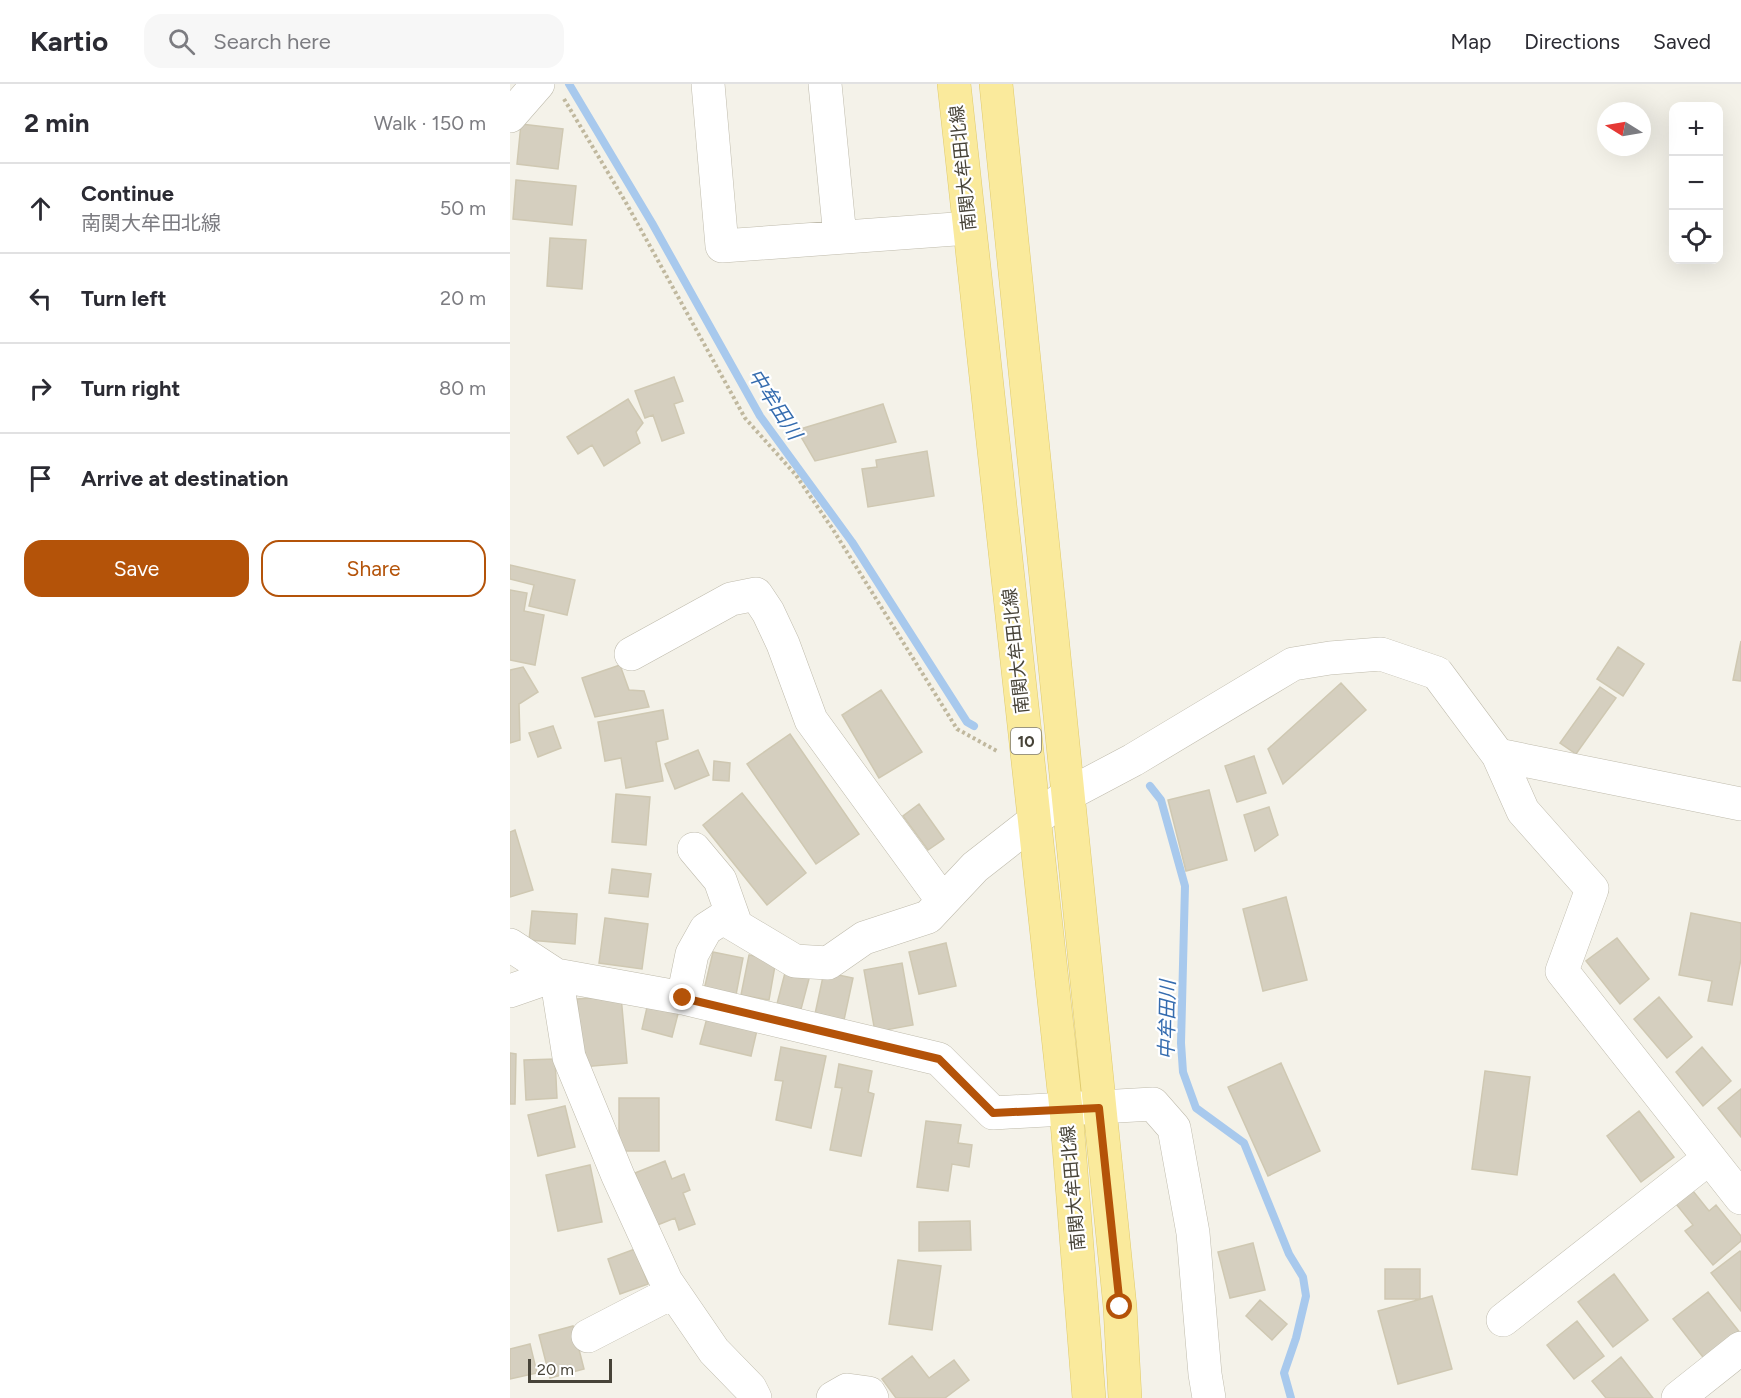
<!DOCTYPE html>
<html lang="en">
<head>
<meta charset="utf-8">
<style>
	:root { --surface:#fff; --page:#f7f7f7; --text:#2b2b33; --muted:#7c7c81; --line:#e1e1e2; --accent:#b45309 }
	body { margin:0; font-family:Figtree,"Noto Sans JP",sans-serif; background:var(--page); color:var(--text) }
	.controls { position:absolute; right:18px; top:18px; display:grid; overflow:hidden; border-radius:12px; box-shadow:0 6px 24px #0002 }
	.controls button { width:54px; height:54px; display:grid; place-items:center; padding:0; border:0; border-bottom:2px solid var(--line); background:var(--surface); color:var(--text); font:30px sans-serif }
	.compass { position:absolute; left:1087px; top:18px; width:54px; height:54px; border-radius:50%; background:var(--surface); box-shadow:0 6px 24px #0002; rotate:281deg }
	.scale { position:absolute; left:18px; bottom:15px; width:84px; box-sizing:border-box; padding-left:6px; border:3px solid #474338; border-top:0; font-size:16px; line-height:21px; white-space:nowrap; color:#474338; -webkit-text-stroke:4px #fff; paint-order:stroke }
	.stop { position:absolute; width:18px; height:18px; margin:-14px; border:4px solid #b45309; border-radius:50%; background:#fff }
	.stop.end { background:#b45309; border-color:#fff; box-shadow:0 2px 6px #0008 }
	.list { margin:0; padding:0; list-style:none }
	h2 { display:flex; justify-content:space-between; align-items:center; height:78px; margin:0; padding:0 24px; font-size:26px }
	h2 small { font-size:20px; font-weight:400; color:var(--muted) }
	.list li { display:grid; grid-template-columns:39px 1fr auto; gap:18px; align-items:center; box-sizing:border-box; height:90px; padding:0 24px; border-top:2px solid var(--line) }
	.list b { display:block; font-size:22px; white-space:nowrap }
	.list p { margin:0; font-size:20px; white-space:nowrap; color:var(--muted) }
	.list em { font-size:20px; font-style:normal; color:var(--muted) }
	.actions { display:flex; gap:12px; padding:18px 24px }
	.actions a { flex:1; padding:14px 0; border:2px solid var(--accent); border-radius:18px; text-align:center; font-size:21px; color:var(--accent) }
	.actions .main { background:var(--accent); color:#fff }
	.icon { flex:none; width:33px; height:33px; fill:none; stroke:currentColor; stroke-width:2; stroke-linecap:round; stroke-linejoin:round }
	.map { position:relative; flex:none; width:1231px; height:1314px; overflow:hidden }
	header { display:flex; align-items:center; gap:36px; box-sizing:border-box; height:84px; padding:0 30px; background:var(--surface); border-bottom:2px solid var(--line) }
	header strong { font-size:28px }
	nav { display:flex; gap:33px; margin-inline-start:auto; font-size:21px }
	.search { width:420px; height:54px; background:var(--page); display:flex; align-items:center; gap:15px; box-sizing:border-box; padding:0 21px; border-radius:18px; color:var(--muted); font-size:22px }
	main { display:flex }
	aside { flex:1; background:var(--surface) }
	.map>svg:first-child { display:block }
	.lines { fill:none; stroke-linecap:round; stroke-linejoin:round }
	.stream { stroke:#a8c9ed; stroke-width:8 }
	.building { fill:#d5cfbf; stroke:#cfc8b2; stroke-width:1.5 }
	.minor-casing { stroke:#bfbbac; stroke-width:34 }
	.primary-casing { stroke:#dfca6c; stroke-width:34 }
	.path { stroke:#c0b89e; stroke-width:4; stroke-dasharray:3 3; stroke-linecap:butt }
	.minor { stroke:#fff; stroke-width:33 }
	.primary { stroke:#faea9c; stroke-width:33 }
	.route { stroke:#b45309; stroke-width:8 }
	.labels { text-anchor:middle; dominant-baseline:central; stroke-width:4.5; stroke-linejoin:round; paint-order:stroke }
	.shield { fill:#fff; stroke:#7e7b74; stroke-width:1.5 }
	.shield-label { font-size:16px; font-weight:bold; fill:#474338 }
	.street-label { font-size:18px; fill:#474338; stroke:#fff }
	.water-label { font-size:20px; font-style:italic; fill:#356caf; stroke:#fff }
</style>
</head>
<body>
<header>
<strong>Kartio</strong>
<div class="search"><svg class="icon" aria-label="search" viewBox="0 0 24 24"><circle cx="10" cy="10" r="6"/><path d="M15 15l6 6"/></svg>Search here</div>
<nav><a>Map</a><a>Directions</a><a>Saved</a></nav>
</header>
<main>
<aside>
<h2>2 min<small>Walk · 150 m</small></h2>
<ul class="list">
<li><svg class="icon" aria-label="ahead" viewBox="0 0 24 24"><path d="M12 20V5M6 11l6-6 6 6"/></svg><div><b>Continue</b><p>南関大牟田北線</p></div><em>50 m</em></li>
<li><svg class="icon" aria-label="left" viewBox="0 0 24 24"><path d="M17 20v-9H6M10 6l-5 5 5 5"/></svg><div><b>Turn left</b></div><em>20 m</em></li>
<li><svg class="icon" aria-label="right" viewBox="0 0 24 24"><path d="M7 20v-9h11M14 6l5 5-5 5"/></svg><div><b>Turn right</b></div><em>80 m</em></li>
<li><svg class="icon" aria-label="arrive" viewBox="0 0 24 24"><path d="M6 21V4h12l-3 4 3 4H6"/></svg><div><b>Arrive at destination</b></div></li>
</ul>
<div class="actions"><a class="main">Save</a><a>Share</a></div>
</aside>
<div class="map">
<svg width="1231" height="1314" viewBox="0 0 1231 1314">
	<rect width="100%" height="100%" fill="#f4f2e9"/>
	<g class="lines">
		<path class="stream" d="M59 0 142 139 250 332 342 458 457 638 464 642
			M640 702 651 716 675 802 671 959 673 988 686 1024 734 1059 779 1170 793 1193 796 1212 786 1254 774 1289 781 1314"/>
	</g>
	<path class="building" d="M11 40 53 45 48 85 7 80Z
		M6 96 66 102 62 141 3 135Z
		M40 154 76 156 72 205 37 202Z
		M164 293 173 317 164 320 174 349 152 357 143 331 135 334 125 307Z
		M118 315 133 339 126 348 130 359 94 382 82 361 68 370 57 353Z
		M373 320 386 358 305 377 287 346Z
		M417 367 424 412 358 423 352 385 367 383 366 376Z
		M0 481 65 496 57 531 19 522 24 501 0 495Z
		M0 506 17 509 14 527 34 531 25 581 0 576Z
		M1231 557V597L1223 596Z
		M1108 563 1134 580 1113 612 1087 595Z
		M110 581 119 606 134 607 139 623 85 633 72 594Z
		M13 583 28 608 9 620 10 656 0 659V586Z
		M831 599 856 626 773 700 758 665Z
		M1090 603 1106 614 1066 670 1050 659Z
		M371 606 412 668 369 694 332 631Z
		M153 626 158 655 146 658 153 697 116 704 111 674 95 677 88 638Z
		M43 642 51 664 28 673 19 649Z
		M280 650 349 750 306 780 237 680Z
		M188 666 199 691 165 705 155 680Z
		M744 672 756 709 727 718 715 682Z
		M204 677 220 679 219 697 203 696Z
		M699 706 717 776 676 787 658 716Z
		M232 709 296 789 257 821 193 741Z
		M106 710 140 713 136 761 102 758Z
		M409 720 434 755 418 766 393 732Z
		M759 723 768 751 745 767 734 731Z
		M5 746 23 806 0 813V748Z
		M102 785 141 790 138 813 99 809Z
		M776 813 797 896 753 907 733 825Z
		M22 827 67 830 65 860 19 856Z
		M1181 829 1231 839V875L1222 921 1198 917 1202 897 1169 891Z
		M95 834 138 840 132 885 89 879Z
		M1107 854 1139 895 1110 920 1076 877Z
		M436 859 446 902 409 910 399 868Z
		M203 868 233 874 226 911 194 906Z
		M239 871 266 876 259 916 231 911Z
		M392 879 403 941 365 948 354 886Z
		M276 885 300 891 291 925 267 920Z
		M314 888 343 894 334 936 305 930Z
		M111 912 117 979 72 983 67 915Z
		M1149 913 1182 953 1157 974 1124 935Z
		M138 919 169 926 162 953 132 945Z
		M197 934 247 946 241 972 190 960Z
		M271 963 316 972 301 1044 266 1036 273 997 265 996Z
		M1192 963 1221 997 1193 1022 1166 988Z
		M0 969 6 970 5 1020H0Z
		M45 975 47 1014 16 1016 14 976Z
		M771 979 810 1067 758 1092 718 1003Z
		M329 980 362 987 358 1008 364 1010 351 1072 320 1066 332 1004 325 1003Z
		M975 987 1020 993 1007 1091 962 1085Z
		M1231 1005V1053L1208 1024Z
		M109 1014H149V1067H109Z
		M55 1022 65 1063 28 1072 18 1031Z
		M1129 1027 1164 1073 1131 1098 1097 1052Z
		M416 1037 451 1041 448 1059 462 1061 459 1083 442 1080 438 1107 407 1103Z
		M155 1077 162 1095 174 1090 180 1106 173 1109 185 1140 169 1146 165 1134 145 1142 125 1089Z
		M80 1081 92 1138 48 1147 36 1091Z
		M1183 1107 1199 1127 1206 1121 1231 1152V1157L1203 1181 1175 1147 1183 1141 1166 1120Z
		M460 1137 461 1166 409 1167V1138Z
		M743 1159 755 1206 720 1214 708 1168Z
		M125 1165 138 1200 110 1210 98 1175Z
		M1230 1167 1231 1168V1227L1201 1189Z
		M388 1176 431 1182 422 1246 379 1240Z
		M875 1185H910V1215H875Z
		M1104 1190 1138 1236 1103 1263 1068 1218Z
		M1198 1208 1231 1250 1200 1282 1163 1235Z
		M922 1212 942 1285 888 1300 868 1227Z
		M750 1216 777 1240 762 1256 736 1232Z
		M1067 1237 1094 1272 1064 1295 1037 1261Z
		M63 1242 74 1285 40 1294 29 1251Z
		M20 1260 27 1289 0 1295V1265Z
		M402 1272 419 1294 444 1276 459 1296 435 1314H386L372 1295Z
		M1111 1273 1143 1314H1096L1082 1297Z"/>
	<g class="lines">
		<g class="minor-casing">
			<path id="minor" d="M198 0 212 162 459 144
				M315 0 330 153
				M0 32 28 0
				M121 570 221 515 246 510 258 528 273 560 301 636 433 817
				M988 671 1231 720
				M184 765 210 796 226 841
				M0 861 46 891 173 914 429 975 483 1029 643 1020 664 1044 683 1149 695 1290 699 1314
				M46 891 59 973 108 1092 156 1197 204 1267 240 1304 245 1314
				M0 907 46 891
				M173 914 182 870 196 845 213 834 285 877 318 879 354 854 418 833 465 783 557 711 623 676 783 580 820 574 871 570 927 589 988 671 1013 727 1082 805 1052 887 1231 1114
				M993 1236 1198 1075
				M78 1252 163 1208
				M323 1314 337 1306 359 1309 362 1314
				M1168 1314 1231 1264"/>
		</g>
		<g class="primary-casing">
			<path id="primary" d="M444 0 556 1025 579 1314
				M486 0 610 1223 615 1314"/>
		</g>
		<path class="path" d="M54 15 115 117 235 334 285 390 322 444 447 645 487 667"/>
		<use href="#minor" class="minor"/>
		<use href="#primary" class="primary"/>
	</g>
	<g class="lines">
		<path class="route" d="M173 914 429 975 483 1029 589 1024 610 1223"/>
	</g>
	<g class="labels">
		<rect class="shield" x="501" y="644" width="30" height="26" rx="4.5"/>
		<g class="shield-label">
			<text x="516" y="657">10</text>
		</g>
		<g class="street-label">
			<text transform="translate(453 84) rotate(-96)">南関大牟田北線</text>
			<text transform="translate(506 567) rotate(-96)">南関大牟田北線</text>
			<text transform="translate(563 1104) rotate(-95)">南関大牟田北線</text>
		</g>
		<g class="water-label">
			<text transform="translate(265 320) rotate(57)">中牟田川</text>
			<text transform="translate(657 936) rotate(-89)">中牟田川</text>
		</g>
	</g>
</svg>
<div class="controls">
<button>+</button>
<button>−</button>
<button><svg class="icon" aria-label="locate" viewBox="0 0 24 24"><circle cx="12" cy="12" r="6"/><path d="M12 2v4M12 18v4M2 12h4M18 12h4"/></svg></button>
</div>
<svg class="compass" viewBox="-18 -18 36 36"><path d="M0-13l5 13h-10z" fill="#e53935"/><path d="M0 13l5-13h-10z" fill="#7c7c81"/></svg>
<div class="scale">20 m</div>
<div class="stop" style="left:610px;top:1223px"></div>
<div class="stop end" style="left:173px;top:914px"></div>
</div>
</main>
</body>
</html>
